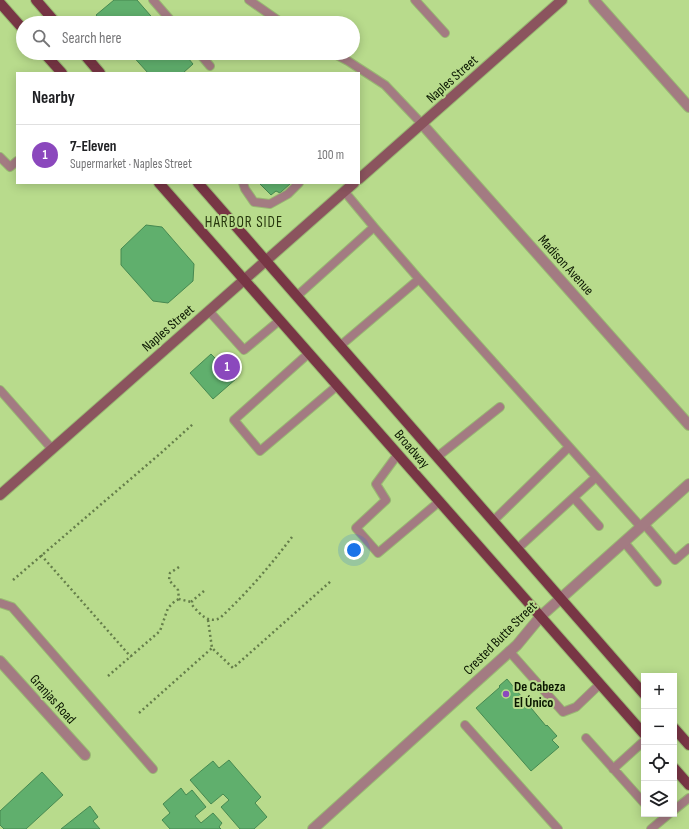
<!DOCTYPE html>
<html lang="en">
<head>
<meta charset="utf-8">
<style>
	:root { --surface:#fff; --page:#f6f6f6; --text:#202124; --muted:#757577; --line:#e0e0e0; --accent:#8b48bd }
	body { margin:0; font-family:"Sofia Sans Condensed",sans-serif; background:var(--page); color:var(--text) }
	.controls { position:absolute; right:12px; bottom:12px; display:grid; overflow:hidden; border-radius:0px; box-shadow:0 2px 10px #0003 }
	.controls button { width:36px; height:36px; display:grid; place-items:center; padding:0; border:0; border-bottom:1px solid var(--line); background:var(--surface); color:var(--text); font:20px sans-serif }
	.you { position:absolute; left:354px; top:550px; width:14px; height:14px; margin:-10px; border:3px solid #fff; border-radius:50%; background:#1a73e8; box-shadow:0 0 0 6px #1a73e833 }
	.badge { display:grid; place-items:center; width:26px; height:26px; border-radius:50%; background:var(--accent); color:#fff; font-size:13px; font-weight:700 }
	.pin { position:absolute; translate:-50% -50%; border:2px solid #fff; box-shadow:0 1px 4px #0006 }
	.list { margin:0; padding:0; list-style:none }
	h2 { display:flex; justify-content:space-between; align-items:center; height:52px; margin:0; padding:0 16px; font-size:17px }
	h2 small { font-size:13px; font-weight:400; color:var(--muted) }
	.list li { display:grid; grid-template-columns:26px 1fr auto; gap:12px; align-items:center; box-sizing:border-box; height:60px; padding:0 16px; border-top:1px solid var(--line) }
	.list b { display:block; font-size:15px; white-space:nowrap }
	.list p { margin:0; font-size:13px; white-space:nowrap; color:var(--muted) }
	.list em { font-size:13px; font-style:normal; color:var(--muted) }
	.icon { flex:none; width:22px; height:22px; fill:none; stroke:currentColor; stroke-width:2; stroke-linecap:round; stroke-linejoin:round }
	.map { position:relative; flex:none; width:689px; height:829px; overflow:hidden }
	.search { position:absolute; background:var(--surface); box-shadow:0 2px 10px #0003; left:16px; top:16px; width:344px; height:44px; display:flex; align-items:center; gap:10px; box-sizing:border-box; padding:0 14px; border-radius:22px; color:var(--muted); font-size:15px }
	.panel { position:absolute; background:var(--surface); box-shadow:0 2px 10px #0003; left:16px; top:72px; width:344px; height:112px; border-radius:0px }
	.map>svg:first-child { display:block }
	.building { fill:#60af6d; stroke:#468951 }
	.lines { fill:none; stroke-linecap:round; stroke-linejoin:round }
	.lane-casing { stroke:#99b873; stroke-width:10 }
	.street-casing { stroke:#99b873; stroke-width:12 }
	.secondary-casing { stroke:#99b873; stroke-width:12 }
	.primary-casing { stroke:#99b873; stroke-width:12 }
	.path { stroke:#657e4a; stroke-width:2.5; stroke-dasharray:2 3; stroke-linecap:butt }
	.lane { stroke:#a37b82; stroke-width:8 }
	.street { stroke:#a37b82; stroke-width:10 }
	.secondary { stroke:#8b545e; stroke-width:10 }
	.primary { stroke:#783645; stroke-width:10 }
	.poi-dot { fill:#8b48bd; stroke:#b8db8c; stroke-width:1.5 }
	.labels { text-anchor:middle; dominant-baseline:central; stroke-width:4; stroke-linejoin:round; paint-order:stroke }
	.street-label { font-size:14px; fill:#0a1600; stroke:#b8db8c }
	.poi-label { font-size:14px; font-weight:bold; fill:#0a1600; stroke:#b8db8c; text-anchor:start }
	.neighbourhood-label { font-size:15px; letter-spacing:1px; fill:#26360d; stroke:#b8db8c }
</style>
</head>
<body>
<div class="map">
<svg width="689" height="829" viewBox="0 0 689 829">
	<rect width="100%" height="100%" fill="#b8db8c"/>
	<path class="building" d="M114 0H137L157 23H103L96 15Z
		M130 53H184L193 64 183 73H148Z
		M259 183H291L280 193 276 191 271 195Z
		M146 225 162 227 194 264 193 281 168 303 153 301 121 265V249Z
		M211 354 216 359 218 357 237 378 213 399 190 373Z
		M507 679 546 726 547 725 557 736 552 740 559 747 531 771 476 708 500 687 499 686Z
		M229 760 261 797 255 803 267 817 254 829H240L221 807 229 800 223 794 211 804 190 780 213 761 219 768Z
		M42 772 63 795 26 829H4L0 825V811Z
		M181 788 186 795 192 790 206 807 195 816 201 823 213 813 222 823 219 827 221 829H170L162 820 170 813 163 804Z
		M90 806 98 817 93 821 100 829H61Z"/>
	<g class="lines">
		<g class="lane-casing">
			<path id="lane" d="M153 0 173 23
				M249 0 282 23
				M415 0 445 33
				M199 53 210 66
				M333 53 348 61 385 85 422 124
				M0 157 10 167 17 161
				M243 183 245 189 254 202 270 204 288 194 299 183
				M344 191 374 227
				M419 279 641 527
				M297 296 374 227 419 279 340 346
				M209 311 244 350 280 320
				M309 353 234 420 260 451 338 385
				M0 390 52 449
				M398 454 376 484 386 500 356 528 378 553 440 501
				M437 457 500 407
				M574 498 599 526
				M493 521 569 447
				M644 524 675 560 689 548
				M624 542 657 582
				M517 549 596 477
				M0 603 12 607 153 769
				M509 651 563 712 576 707 600 684
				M465 725 558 829
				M586 738 644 803
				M613 769 644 741
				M674 810 689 798
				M651 829 669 814"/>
		</g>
		<g class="street-casing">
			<path id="street" d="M594 0 689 107
				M422 124 689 425
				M0 661 85 755
				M313 829 517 645 541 616 689 484"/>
		</g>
		<g class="secondary-casing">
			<path id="secondary" d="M359 179 562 0
				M0 495 354 183"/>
		</g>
		<g class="primary-casing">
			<path id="primary" d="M36 0 56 23
				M0 3 23 29
				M44 53 62 73
				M83 53 100 73
				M159 183 644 734
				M198 183 644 694
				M674 728 689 745
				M674 768 689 785"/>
		</g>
		<path class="path" d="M265 229V214
			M41 555 131 657
			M179 567 170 573 169 580 178 590 179 599 191 602
			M13 580 162 452 193 424
			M204 591 192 601V605C200 614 208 624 220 618 247 593 270 566 292 537
			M208 620 212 648 233 668 331 581
			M108 676 160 631 168 608 175 601 179 599
			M139 713 212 648"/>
		<use href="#lane" class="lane"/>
		<use href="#street" class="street"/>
		<use href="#secondary" class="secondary"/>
		<use href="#primary" class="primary"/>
	</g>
	<circle class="poi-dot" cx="506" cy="694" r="4"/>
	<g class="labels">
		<g class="street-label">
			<text transform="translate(452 79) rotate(-42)">Naples Street</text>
			<text transform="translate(566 265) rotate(48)">Madison Avenue</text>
			<text transform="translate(168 328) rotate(-41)">Naples Street</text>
			<text transform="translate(412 449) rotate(49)">Broadway</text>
			<text transform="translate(500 638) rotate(-45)">Crested Butte Street</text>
			<text transform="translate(53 699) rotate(48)">Granjas Road</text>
		</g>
		<g class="poi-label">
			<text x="514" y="686">De Cabeza<tspan x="514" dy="16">El Único</tspan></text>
		</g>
		<g class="neighbourhood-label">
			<text x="244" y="222">HARBOR SIDE</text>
		</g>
	</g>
</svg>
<div class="controls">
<button>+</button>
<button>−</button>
<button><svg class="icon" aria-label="locate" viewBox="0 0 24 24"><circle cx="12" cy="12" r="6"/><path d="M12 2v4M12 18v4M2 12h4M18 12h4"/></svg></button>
<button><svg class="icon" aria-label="layers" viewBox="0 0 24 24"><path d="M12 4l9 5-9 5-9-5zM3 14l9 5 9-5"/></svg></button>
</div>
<div class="you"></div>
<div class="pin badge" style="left:227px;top:367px">1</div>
<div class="search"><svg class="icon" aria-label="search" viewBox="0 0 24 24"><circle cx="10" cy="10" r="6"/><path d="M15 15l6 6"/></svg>Search here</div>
<section class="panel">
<h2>Nearby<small></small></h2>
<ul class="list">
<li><span class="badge">1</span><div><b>7-Eleven</b><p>Supermarket · Naples Street</p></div><em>100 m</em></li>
</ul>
</section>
</div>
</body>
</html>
